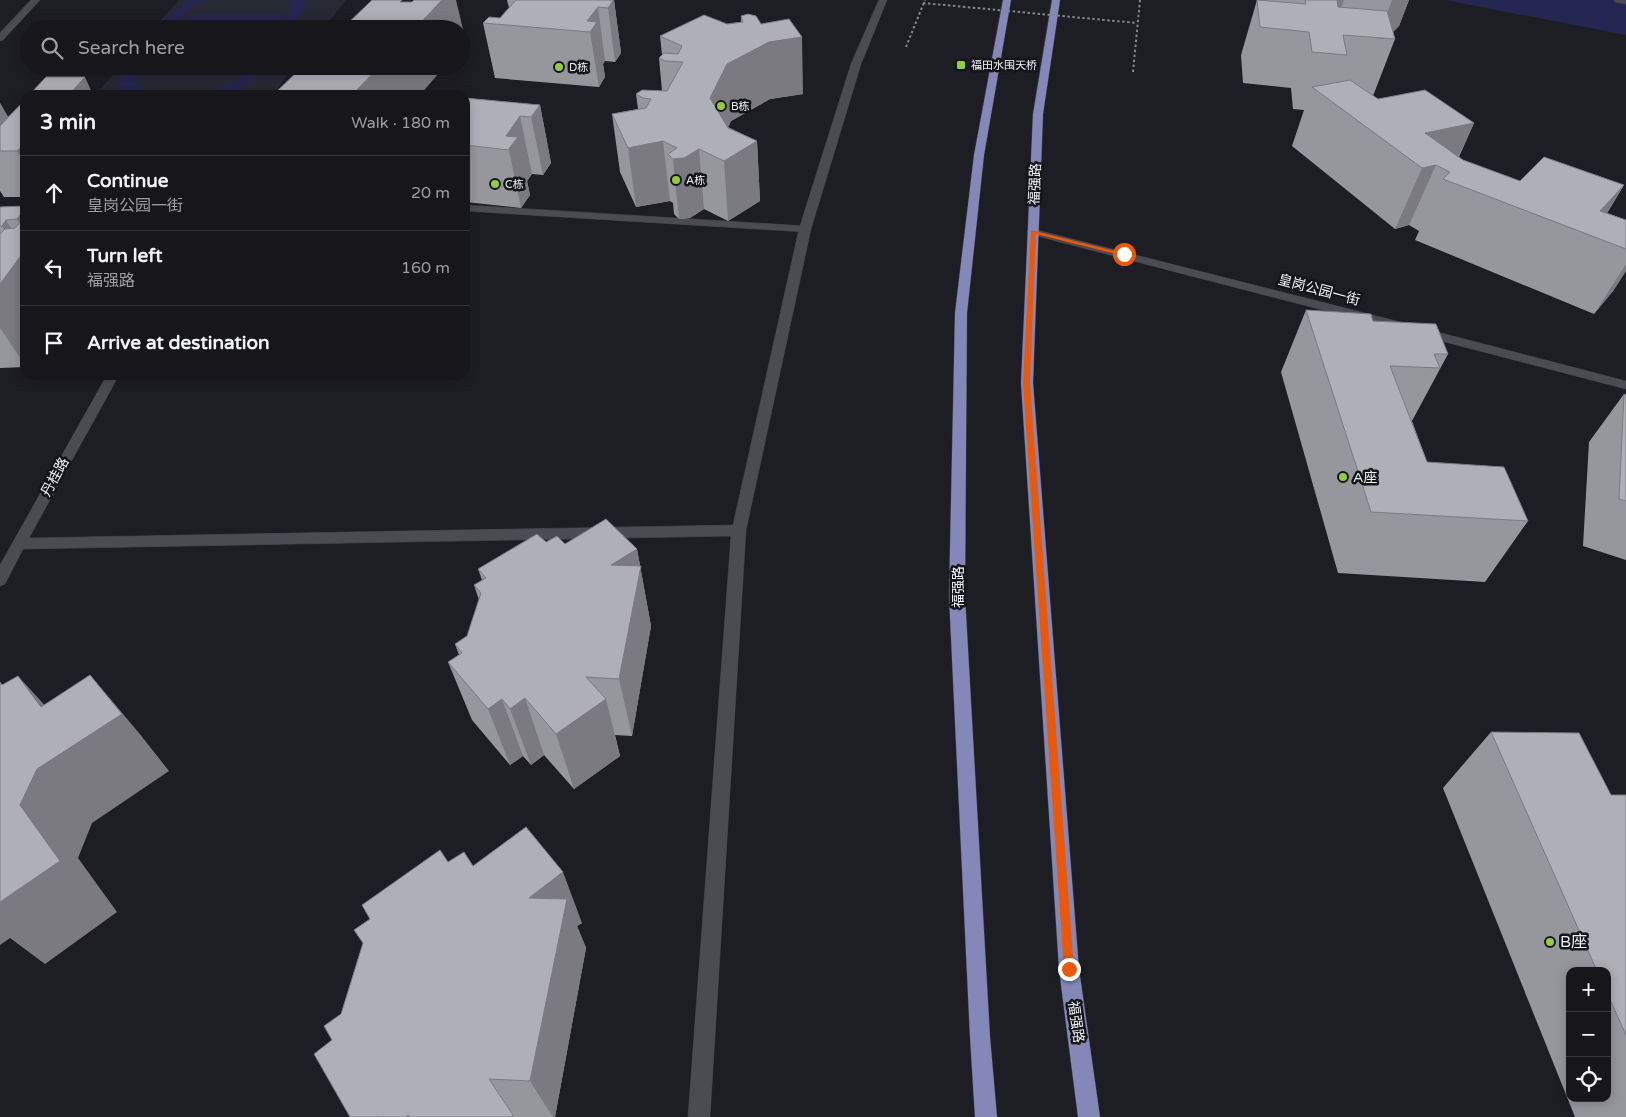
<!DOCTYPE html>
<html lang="en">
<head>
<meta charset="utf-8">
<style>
	:root { --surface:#16161b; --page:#1f1f24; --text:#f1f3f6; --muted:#9e9fa3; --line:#35353a }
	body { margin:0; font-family:"Varela Round","Noto Sans SC",sans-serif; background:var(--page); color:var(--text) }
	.controls { position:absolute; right:15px; bottom:15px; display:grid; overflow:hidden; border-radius:10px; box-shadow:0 2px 12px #0003 }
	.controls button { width:45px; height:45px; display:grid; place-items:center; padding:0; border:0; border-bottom:1px solid var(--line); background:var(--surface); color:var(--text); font:25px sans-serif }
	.stop { position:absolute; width:15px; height:15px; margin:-11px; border:4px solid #ea580c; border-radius:50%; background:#fff }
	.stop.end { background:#ea580c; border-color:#fff; box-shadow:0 1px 5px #0008 }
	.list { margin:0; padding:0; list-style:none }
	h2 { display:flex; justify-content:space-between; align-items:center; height:65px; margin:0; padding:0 20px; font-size:21px }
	h2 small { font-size:16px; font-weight:400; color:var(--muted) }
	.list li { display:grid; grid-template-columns:32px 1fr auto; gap:15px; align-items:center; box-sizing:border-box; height:75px; padding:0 20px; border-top:1px solid var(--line) }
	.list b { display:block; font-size:19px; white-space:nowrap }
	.list p { margin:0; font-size:16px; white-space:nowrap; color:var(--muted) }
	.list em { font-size:16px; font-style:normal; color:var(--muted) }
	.icon { flex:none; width:28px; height:28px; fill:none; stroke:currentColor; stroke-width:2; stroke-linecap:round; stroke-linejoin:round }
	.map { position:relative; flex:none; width:1626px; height:1117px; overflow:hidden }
	.search { position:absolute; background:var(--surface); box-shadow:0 2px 12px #0003; left:20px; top:20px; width:450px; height:55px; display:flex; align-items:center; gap:12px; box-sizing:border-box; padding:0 18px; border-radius:28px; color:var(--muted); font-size:19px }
	.panel { position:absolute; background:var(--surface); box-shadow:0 2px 12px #0003; left:20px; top:90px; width:450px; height:290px; border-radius:15px }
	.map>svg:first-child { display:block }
	.built { fill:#272934 }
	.green { fill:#252652 }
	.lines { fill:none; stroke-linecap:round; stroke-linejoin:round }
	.lane-casing { stroke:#3b3b40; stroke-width:1 }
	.street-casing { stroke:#3b3b40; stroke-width:1 }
	.secondary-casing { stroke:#3b3b40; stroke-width:1 }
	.primary-casing { stroke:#3b3b40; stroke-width:1 }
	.path { stroke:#85868a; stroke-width:2; stroke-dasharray:2.5 2.5; stroke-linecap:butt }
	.lane { fill:#4b4c52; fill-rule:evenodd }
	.street { fill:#4b4c52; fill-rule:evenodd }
	.secondary { fill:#4b4c52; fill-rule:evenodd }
	.primary { fill:#8388b9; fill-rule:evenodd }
	.path-bridge { stroke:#85868a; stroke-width:2; stroke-dasharray:2.5 2.5; stroke-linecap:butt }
	.wall { fill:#96969d; fill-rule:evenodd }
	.shaded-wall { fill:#7a7a80 }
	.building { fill:#aeafb7; stroke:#7a7a80 }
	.route { fill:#ea580c }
	.poi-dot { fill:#93cc3d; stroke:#14151a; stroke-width:2 }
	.labels { text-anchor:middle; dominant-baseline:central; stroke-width:5; stroke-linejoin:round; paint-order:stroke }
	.far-poi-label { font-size:11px; fill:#f1f2f5; stroke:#14151a; text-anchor:start }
	.street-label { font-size:14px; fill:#f1f2f5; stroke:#14151a }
	.poi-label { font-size:14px; fill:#f1f2f5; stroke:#14151a; text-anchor:start }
	.near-poi-label { font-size:16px; fill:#f1f2f5; stroke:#14151a; text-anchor:start }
</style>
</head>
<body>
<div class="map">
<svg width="1626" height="1117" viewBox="0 0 1626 1117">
	<rect width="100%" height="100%" fill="#1d1e24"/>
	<path class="built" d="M179 0H346L323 29H153Z
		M121 66H294L273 95H95Z"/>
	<path class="green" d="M190 0H207L190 8 172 29H157L170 14Z
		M288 0H305L306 6 293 29H279L292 8Z
		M1445 0H1626V35Z
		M190 14H285L274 29H178Z
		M125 66H140C124 89 152 94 169 95H129C115 88 117 77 125 66Z
		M253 66H268C245 96 214 95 179 95 206 93 236 87 253 66Z"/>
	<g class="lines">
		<g class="lane-casing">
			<path id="lane" d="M465 205 805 226 811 229 805 232 465 211Z"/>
		</g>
		<g class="street-casing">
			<path id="street" d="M879 0H887L861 64 811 229 746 530 710 1117H688L731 536 23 549 5 584 0 586V565L107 375H119L29 538 733 525 799 229 851 64Z
				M1614 0H1626V4L1615 2Z"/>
		</g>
		<g class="secondary-casing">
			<path id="secondary" d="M31 0H40L3 40 0 41V33Z
				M1033 229 1404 323 1406 326 1400 330 1029 234 1027 232Z
				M1422 328 1626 381V389L1418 335 1416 332Z"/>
		</g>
		<g class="primary-casing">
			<path id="primary" d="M1003 0H1011L984 155 967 313 965 596 990 1037 997 1117H975L970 1037 949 596 955 313 974 155Z
				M1052 0H1060L1043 114 1033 383 1079 969 1100 1117H1078L1059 969 1021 383 1033 114Z"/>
		</g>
		<path class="path" d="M906 47 925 0
			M1133 72 1140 0"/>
		<use href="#lane" class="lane"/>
		<use href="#street" class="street"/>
		<use href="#secondary" class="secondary"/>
		<use href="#primary" class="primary"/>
		<path class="path-bridge" d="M923 3 1137 23"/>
	</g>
	<path class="wall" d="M507 0H614L621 53 615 62 605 61 603 64 605 77 599 87 495 78 483 23 500 18 509 8Z
		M1257 0H1409L1399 26 1393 32 1395 39 1373 96 1378 99 1474 123 1459 157 1463 160 1520 181 1624 185 1607 213 1626 220V271L1613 291 1594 314 1415 240 1419 231 1409 225 1395 229 1292 146 1304 110 1293 109 1291 88 1243 83 1241 55Z
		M741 16 803 94 770 99 731 121 728 127 757 141 760 201 728 221 704 209 690 218 679 219 674 214 673 203 670 201 636 207 620 172 612 114 638 109 636 94 662 91 659 58 662 55 660 36 741 22Z
		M465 98 540 105 551 163 543 175 532 174 527 181 530 195 521 208 465 202Z
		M25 100V197H4L0 191V103L8 117Z
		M25 206V367L0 368V207Z
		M1306 310 1373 321 1448 354 1412 421 1427 462 1528 521 1485 582 1338 573 1281 372Z
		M1624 394 1626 395V560L1583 546 1589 442Z
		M546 542 637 549 651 626 632 736 615 735 620 756 574 789 544 755 531 765 523 756 510 765 472 720 448 662 459 655 455 644 467 636 479 600 474 585 482 580 478 569Z
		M1491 732 1611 795H1626V1117H1575L1443 788ZM1570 971H1607V1098H1570Z
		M448 862 473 866 582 923 577 926 586 948 555 1117H350L332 1040 341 1014Z"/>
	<path class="shaded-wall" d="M442 0H456L466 42 461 47V29H415Z
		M613 0H614L621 53 615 62 608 8Z
		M1332 0H1344L1333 33Z
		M1392 0H1409L1399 26 1384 39 1378 38Z
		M598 7 605 61 603 64 605 77 599 87 590 32 587 21Z
		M802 37 803 94 770 99 731 121 714 157 710 98 727 64 769 42Z
		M376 66H445L420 95H352Z
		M85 77 93 95H69Z
		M0 103 9 119 0 128Z
		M540 105 551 163 543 175 531 117Z
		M520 116 532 174 527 181 530 195 521 208 506 136Z
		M1474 123 1447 181 1450 172 1436 165 1409 225 1395 229 1422 168 1425 133Z
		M663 141 670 201 636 207 628 148Z
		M757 141 760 201 728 221 724 161Z
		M25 143V165L17 151Z
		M699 149 704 209 690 218 679 219 673 159Z
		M1624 185 1593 237 1600 211Z
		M25 209V233L17 219Z
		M6 220 25 250V365L0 328V284L20 256 2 226Z
		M1626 264V271L1613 291 1594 314Z
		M637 549 651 626 632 736 619 679 611 565Z
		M90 675 139 733 169 771 92 823 78 858 117 912 45 964 10 938 0 945V902L41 707 18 676 71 734Z
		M525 698 544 755 531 765 510 709Z
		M502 699 523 756 510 765 488 709Z
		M606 699 620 756 574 789 556 734Z
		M563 872 582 923 577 926 586 948 555 1117H553L530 1081 529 898Z"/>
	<path class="building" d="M372 0H402L400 2H412L414 0H442L415 29H342Z
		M516 0H613L608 8 598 7 587 21 597 22 590 32 483 23 489 17 500 18Z
		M1257 0 1306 4 1305 0H1337L1338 7 1387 11 1395 39 1343 35 1347 55 1312 52 1309 32 1260 27Z
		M748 14 756 16 761 24 789 19 802 37 769 42 727 64 710 98 728 128 757 141 724 161 699 149 684 158 673 159 668 154 677 148 663 141 628 148 612 114 646 108 651 99 643 98 636 94 642 90 667 91 683 62 665 61 659 58 664 53 678 54 682 46 660 36 704 15 727 24 743 22 741 16Z
		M303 66H336L334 69 346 70 349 66H380L352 95H273Z
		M46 77H85L69 95H29Z
		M1350 80 1378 99 1425 90 1474 123 1425 133 1463 160 1520 181 1544 157 1624 185 1600 211 1626 220V249L1443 179 1450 172 1436 165 1422 168 1312 87Z
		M465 98 540 105 531 117 520 116 506 136 518 137 508 150 465 145Z
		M25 100V143L17 151H0V126Z
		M25 206V209L17 219 6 220 2 226H0V207Z
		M20 222H25V250L0 284V234L5 229 15 228Z
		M1306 310 1371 314 1373 321 1436 324 1448 354H1434L1440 368 1390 366 1427 462 1504 467 1528 521 1371 512Z
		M1624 394 1626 395V501L1619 499Z
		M606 519 637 549 611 565 641 566 619 679 586 677 606 699 556 734 525 698 510 709 502 699 488 709 448 662 462 653 455 644 467 636 481 593 474 585 486 578 478 569 537 534 546 542 557 536 565 544Z
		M90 675 122 714 37 769 20 805 60 861 0 902V682L2 685 18 676 41 707Z
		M1491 732 1579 733 1611 795H1626V1035L1607 993V971H1597Z
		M526 827 563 872 529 898 567 899 530 1081 489 1079 513 1115 512 1117H410L408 1115 406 1117H379V1116L377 1117H350L314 1054 332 1040 324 1026 341 1014 363 943 354 930 370 919 362 905 440 850 448 862 464 852 473 866Z"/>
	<path class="route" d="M1031 230 1127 254 1124 256 1036 234 1030 383 1074 969 1073 973 1069 975 1065 973 1064 969 1023 383Z"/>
	<g class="poi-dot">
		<rect x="956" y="60" width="10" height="10" rx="2.5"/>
		<circle cx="559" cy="67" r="5"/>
		<circle cx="721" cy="106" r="5"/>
		<circle cx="676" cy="180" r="5"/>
		<circle cx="495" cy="184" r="5"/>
		<circle cx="1343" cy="477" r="5"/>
		<circle cx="1550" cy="942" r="5"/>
	</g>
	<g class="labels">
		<g class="far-poi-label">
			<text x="971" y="65">福田水围天桥</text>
			<text x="569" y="67">D栋</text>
			<text x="731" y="106">B栋</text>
			<text x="686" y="180">A栋</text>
			<text x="505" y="184">C栋</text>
		</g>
		<g class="street-label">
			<text transform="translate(1035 184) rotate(-87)">福强路</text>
			<text transform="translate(1319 290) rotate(15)">皇岗公园一街</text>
			<text transform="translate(55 477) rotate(-61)">丹桂路</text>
			<text transform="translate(958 587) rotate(-90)">福强路</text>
			<text transform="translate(1076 1022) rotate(82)">福强路</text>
		</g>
		<g class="poi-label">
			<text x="1353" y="477">A座</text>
		</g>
		<g class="near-poi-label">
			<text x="1560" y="942">B座</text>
		</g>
	</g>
</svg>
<div class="controls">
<button>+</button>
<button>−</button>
<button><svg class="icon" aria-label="locate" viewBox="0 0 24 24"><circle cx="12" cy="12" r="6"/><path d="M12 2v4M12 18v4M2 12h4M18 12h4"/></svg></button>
</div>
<div class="stop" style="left:1124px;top:254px"></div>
<div class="stop end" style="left:1069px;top:969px"></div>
<div class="search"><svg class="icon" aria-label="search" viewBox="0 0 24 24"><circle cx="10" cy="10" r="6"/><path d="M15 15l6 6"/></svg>Search here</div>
<section class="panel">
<h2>3 min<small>Walk · 180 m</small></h2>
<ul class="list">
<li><svg class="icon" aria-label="ahead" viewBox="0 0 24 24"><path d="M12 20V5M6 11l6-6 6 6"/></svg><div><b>Continue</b><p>皇岗公园一街</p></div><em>20 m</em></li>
<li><svg class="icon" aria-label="left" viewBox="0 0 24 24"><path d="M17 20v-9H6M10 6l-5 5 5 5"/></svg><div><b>Turn left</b><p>福强路</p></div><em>160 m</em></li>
<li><svg class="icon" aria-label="arrive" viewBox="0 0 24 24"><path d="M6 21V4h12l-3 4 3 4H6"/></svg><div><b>Arrive at destination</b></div></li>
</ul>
</section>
</div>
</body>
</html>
